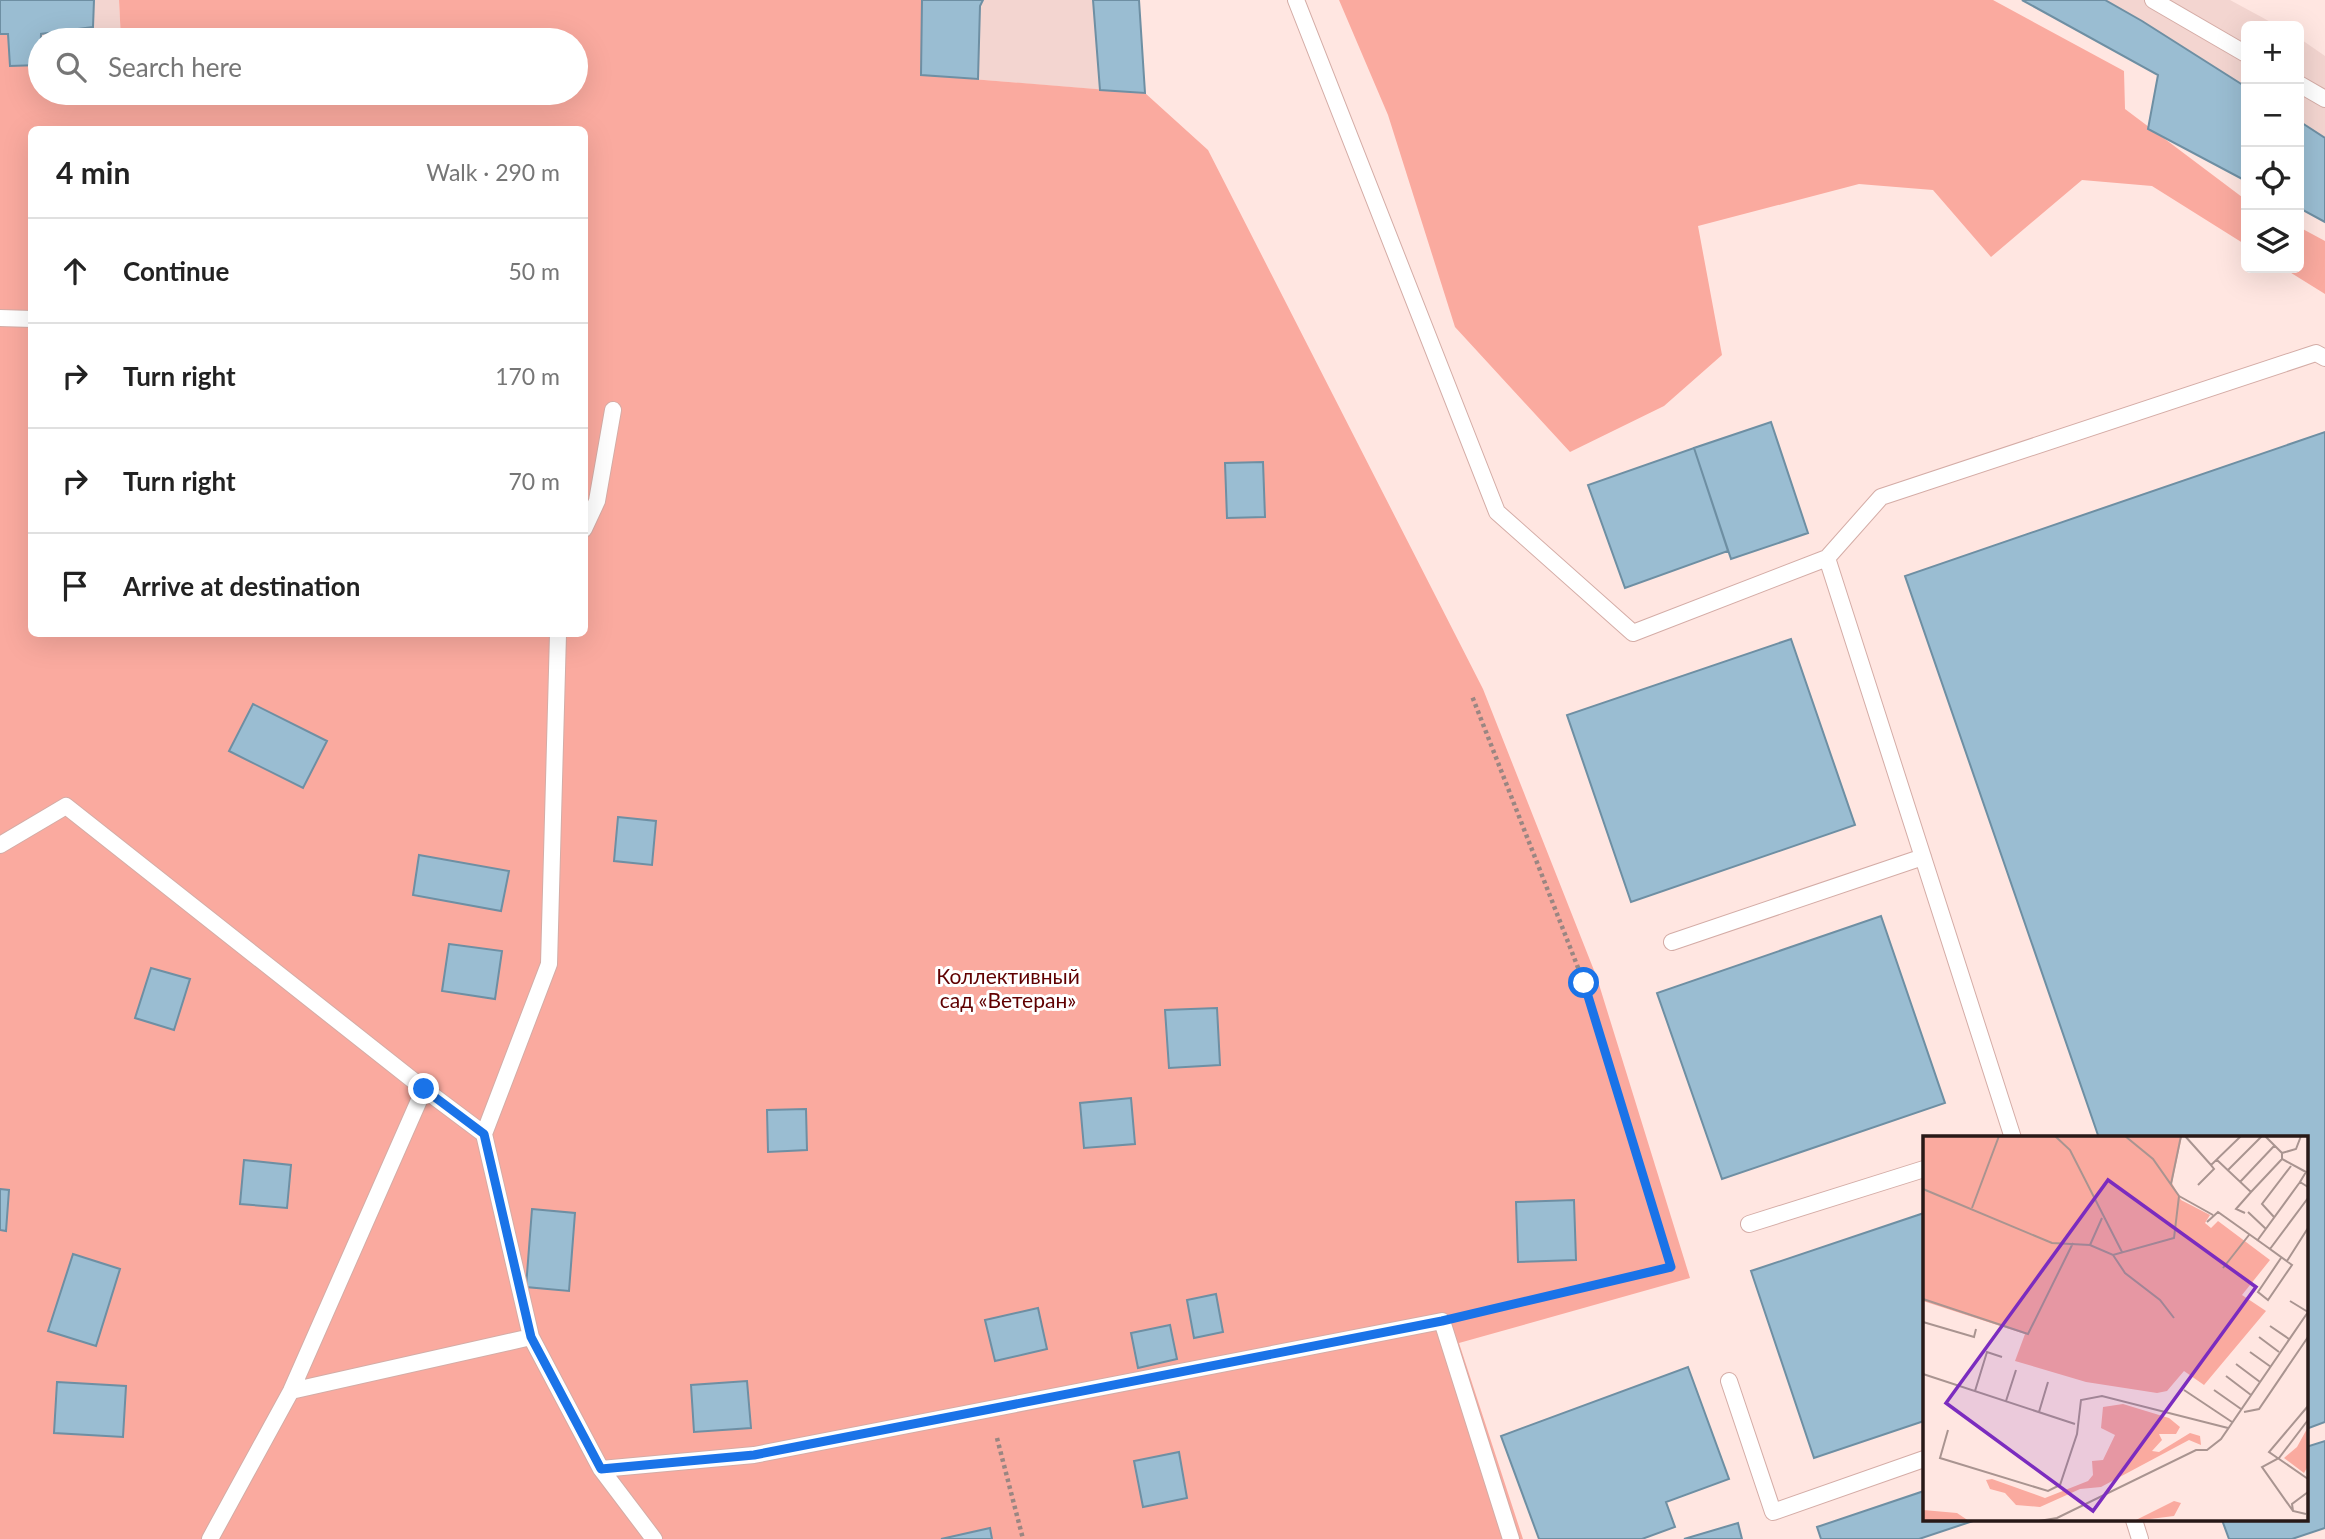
<!DOCTYPE html>
<html lang="en">
<head>
<meta charset="utf-8">
<style>
	:root { --surface:#fff; --page:#f2f2f2; --text:#222; --muted:#767676; --line:#e0e0e0 }
	body { margin:0; font-family:Lato,sans-serif; background:var(--page); color:var(--text) }
	.controls { position:absolute; right:21px; top:21px; display:grid; overflow:hidden; border-radius:10px; box-shadow:0 7px 28px #0002 }
	.controls button { width:63px; height:63px; display:grid; place-items:center; padding:0; border:0; border-bottom:2px solid var(--line); background:var(--surface); color:var(--text); font:35px sans-serif }
	.stop { position:absolute; width:21px; height:21px; margin:-16px; border:5px solid #1a73e8; border-radius:50%; background:#fff }
	.stop.end { background:#1a73e8; border-color:#fff; box-shadow:0 2px 7px #0008 }
	.list { margin:0; padding:0; list-style:none }
	h2 { display:flex; justify-content:space-between; align-items:center; height:91px; margin:0; padding:0 28px; font-size:30px }
	h2 small { font-size:23px; font-weight:400; color:var(--muted) }
	.list li { display:grid; grid-template-columns:46px 1fr auto; gap:21px; align-items:center; box-sizing:border-box; height:105px; padding:0 28px; border-top:2px solid var(--line) }
	.list b { display:block; font-size:26px; white-space:nowrap }
	.list em { font-size:23px; font-style:normal; color:var(--muted) }
	.icon { flex:none; width:38px; height:38px; fill:none; stroke:currentColor; stroke-width:2; stroke-linecap:round; stroke-linejoin:round }
	.map { position:relative; flex:none; width:2325px; height:1539px; overflow:hidden }
	.search { position:absolute; background:var(--surface); box-shadow:0 7px 28px #0002; left:28px; top:28px; width:560px; height:77px; display:flex; align-items:center; gap:18px; box-sizing:border-box; padding:0 24px; border-radius:38px; color:var(--muted); font-size:26px }
	.panel { position:absolute; background:var(--surface); box-shadow:0 7px 28px #0002; left:28px; top:126px; width:560px; height:511px; border-radius:10px }
	.map>svg:first-child { display:block }
	.built { fill:#f3d5d0 }
	.green { fill:#faaa9f; fill-rule:evenodd }
	.building { fill:#9abdd2; stroke:#6e8fa3; stroke-width:2 }
	.lines { fill:none; stroke-linecap:round; stroke-linejoin:round }
	.service-casing { stroke:#d4aca6; stroke-width:18 }
	.path { stroke:#9a8682; stroke-width:4.5; stroke-dasharray:3.5 3.5; stroke-linecap:butt }
	.service { stroke:#fff; stroke-width:16 }
	.route { stroke:#1a73e8; stroke-width:9 }
	.labels { text-anchor:middle; dominant-baseline:central; stroke-width:6; stroke-linejoin:round; paint-order:stroke }
	.park-label { font-size:21px; fill:#600001; stroke:#fff }
	.inset-road { fill:none; stroke:#a99490; stroke-width:2 }
	.view { fill:#7b2cbf; fill-opacity:0.15; stroke:#7b2cbf; stroke-width:3.5 }
	.inset-edge { fill:none; stroke:#281917; stroke-width:3.5 }
</style>
</head>
<body>
<div class="map">
<svg width="2325" height="1539" viewBox="0 0 2325 1539">
	<rect width="100%" height="100%" fill="#ffe6e1"/>
	<path class="built" d="M0 0H119L121 40H40V65L10 66 8 34H0Z
		M922 0H1139L1145 93 921 75Z
		M2022 0H2230L2278 26H2246V181L2148 129 2158 75Z
		M2299 38 2325 56V222L2299 208Z"/>
	<path class="green" d="M119 0H922V75L1145 93 1208 150 1483 689 1597 978 1690 1278 1459 1343 1523 1539H0V34H8L10 66 40 65V93H576V40H121ZM32 130H584V634H32Z
		M1339 0H1993L2124 71 2125 109 2246 200V245L2152 186 2082 180 1991 257 1933 190 1859 184 1698 226 1722 355 1664 406 1570 452 1455 327 1388 115Z
		M2299 227 2325 241V294L2283 268H2299Z"/>
	<path class="building" d="M0 0H94L93 27 41 34 40 65 10 66 8 34H0Z
		M922 0H983L980 6 978 79 921 75Z
		M1093 0H1139L1145 93 1100 90Z
		M2022 0H2105L2142 21 2246 87V181L2148 129 2158 75Z
		M2299 121 2325 138V222L2299 208Z
		M1771 422 1808 533 1731 559 1694 448Z
		M2325 432V1422L2306 1429V1138H2099L1905 576Z
		M1694 448 1728 551 1625 588 1588 485Z
		M1263 462 1265 517 1227 518 1225 463Z
		M1791 639 1855 825 1631 902 1567 715Z
		M253 704 327 741 303 788 229 751Z
		M618 817 656 821 652 865 614 861Z
		M419 855 509 871 501 911 413 895Z
		M1881 916 1945 1103 1722 1179 1657 993Z
		M449 944 502 951 495 999 442 991Z
		M151 968 190 979 174 1030 135 1018Z
		M1217 1008 1220 1065 1169 1068 1165 1010Z
		M1131 1098 1135 1144 1084 1148 1080 1103Z
		M806 1109 807 1150 768 1152 767 1110Z
		M244 1160 291 1165 287 1208 240 1204Z
		M0 1189 9 1190 6 1231 0 1230Z
		M1574 1200 1576 1260 1518 1262 1516 1202Z
		M532 1209 575 1213 569 1291 526 1287Z
		M1924 1213V1421L1814 1458 1751 1271Z
		M73 1254 120 1269 96 1346 48 1331Z
		M1216 1294 1223 1332 1194 1338 1187 1300Z
		M1038 1308 1047 1349 995 1361 985 1320Z
		M1170 1325 1177 1359 1138 1368 1131 1333Z
		M1688 1367 1729 1479 1666 1502 1675 1527 1642 1539H1539L1501 1436Z
		M747 1381 751 1428 694 1432 691 1385Z
		M57 1382 126 1386 123 1437 54 1433Z
		M2325 1441V1528L2292 1539H2229L2222 1520H2306V1447Z
		M1179 1452 1187 1498 1143 1507 1134 1461Z
		M1924 1491V1520H1976L1919 1539H1821L1817 1527Z
		M1738 1523 1742 1539H1684Z
		M990 1528 992 1539H941Z"/>
	<g class="lines">
		<g class="service-casing">
			<path id="service" d="M1296 0 1497 512 1633 633 1827 558 1881 497 2316 353 2325 358
				M2153 0 2246 54
				M2299 84 2325 99
				M0 318 32 319
				M584 529 597 501 613 410
				M1827 558 2013 1138
				M0 845 66 806 424 1089 484 1134 531 1337 601 1469 654 1539
				M1672 942 1923 857
				M484 1134 549 964 558 634
				M1749 1224 1924 1169
				M1729 1381 1773 1512 1924 1459
				M291 1391 531 1337
				M601 1469 754 1455 1442 1321 1511 1539
				M2134 1520 2140 1539
				M210 1539 291 1391 424 1089"/>
		</g>
		<path class="path" d="M1470 1314 1670 1267 1584 983 1472 696
			M997 1438 1023 1539"/>
		<use href="#service" class="service"/>
	</g>
	<g class="lines">
		<path class="route" d="M424 1089 484 1134 531 1337 601 1469 754 1455 1442 1321 1671 1267 1584 983"/>
	</g>
	<g class="labels">
		<g class="park-label">
			<text x="1008" y="975">Коллективный<tspan x="1008" dy="24">сад «Ветеран»</tspan></text>
		</g>
	</g>
	<g transform="translate(1923 1136)">
		<rect width="385" height="385" fill="#ffe6e1"/>
		<path d="M0 0H259L249 47 258 64 287 79 282 87 288 92 295 85 347 124 319 159 343 175 281 249 261 235 244 255 234 257 163 246 92 225 102 198 0 165ZM200 268 246 282 257 291 253 298H236L239 304 229 315 236 316 267 297 277 300 278 309 266 304 178 351 157 353 117 371 93 369 82 357 67 353 63 344 69 343 122 362 165 345 170 339 169 325 180 324 192 299 178 292 180 271ZM385 291V330L381 337 361 322 374 311ZM251 365 258 367 251 380 211 385ZM0 374 34 377 46 385H0Z" fill="#faaa9f"/>
		<path class="inset-road" d="M132 0 147 14 199 116M262 0 288 29M342 0 359 17V23L383 36 377 46 385 51M359 17 373 13 378 0M294 24 328 56 313 73 322 77M305 34 339 0M317 46 352 9M248 48 258 0M275 49 291 33 288 29 318 0M0 53 129 107 167 109 190 119 251 102 256 60 230 23 202 0M328 56 359 23M256 60 290 79M49 72 76 0M325 76 343 93M351 81 339 68 368 30M284 86 295 76 347 113M334 105 377 46M167 109 179 82M190 119 202 137 237 164 251 182M358 122 335 156 345 164 369 129 347 113 385 62M364 125 385 92M300 132 326 99M0 163 105 198 150 107M367 165 385 176M0 186 51 201 53 193M347 190 366 203M336 201 356 216M327 216 348 231M313 228 337 246M0 238 152 288M303 240 328 259M261 254 309 286M291 254 318 273M52 255 64 216 79 221M83 265 93 234M385 270 346 316 385 343M116 276 125 246M321 276 336 273 385 201M25 294 17 322 125 355 137 349 154 298 158 264 179 260 305 292M370 375 339 331 356 322 385 284M383 378 370 375 369 368 385 356M116 385 134 382 273 314H284L298 303 385 176"/>
		<path class="view" d="M185 44 333 151 170 375 23 267Z"/>
		<rect width="385" height="385" class="inset-edge"/>
	</g>
</svg>
<div class="controls">
<button>+</button>
<button>−</button>
<button><svg class="icon" aria-label="locate" viewBox="0 0 24 24"><circle cx="12" cy="12" r="6"/><path d="M12 2v4M12 18v4M2 12h4M18 12h4"/></svg></button>
<button><svg class="icon" aria-label="layers" viewBox="0 0 24 24"><path d="M12 4l9 5-9 5-9-5zM3 14l9 5 9-5"/></svg></button>
</div>
<div class="stop" style="left:1584px;top:983px"></div>
<div class="stop end" style="left:424px;top:1089px"></div>
<div class="search"><svg class="icon" aria-label="search" viewBox="0 0 24 24"><circle cx="10" cy="10" r="6"/><path d="M15 15l6 6"/></svg>Search here</div>
<section class="panel">
<h2>4 min<small>Walk · 290 m</small></h2>
<ul class="list">
<li><svg class="icon" aria-label="ahead" viewBox="0 0 24 24"><path d="M12 20V5M6 11l6-6 6 6"/></svg><div><b>Continue</b></div><em>50 m</em></li>
<li><svg class="icon" aria-label="right" viewBox="0 0 24 24"><path d="M7 20v-9h11M14 6l5 5-5 5"/></svg><div><b>Turn right</b></div><em>170 m</em></li>
<li><svg class="icon" aria-label="right" viewBox="0 0 24 24"><path d="M7 20v-9h11M14 6l5 5-5 5"/></svg><div><b>Turn right</b></div><em>70 m</em></li>
<li><svg class="icon" aria-label="arrive" viewBox="0 0 24 24"><path d="M6 21V4h12l-3 4 3 4H6"/></svg><div><b>Arrive at destination</b></div></li>
</ul>
</section>
</div>
</body>
</html>
